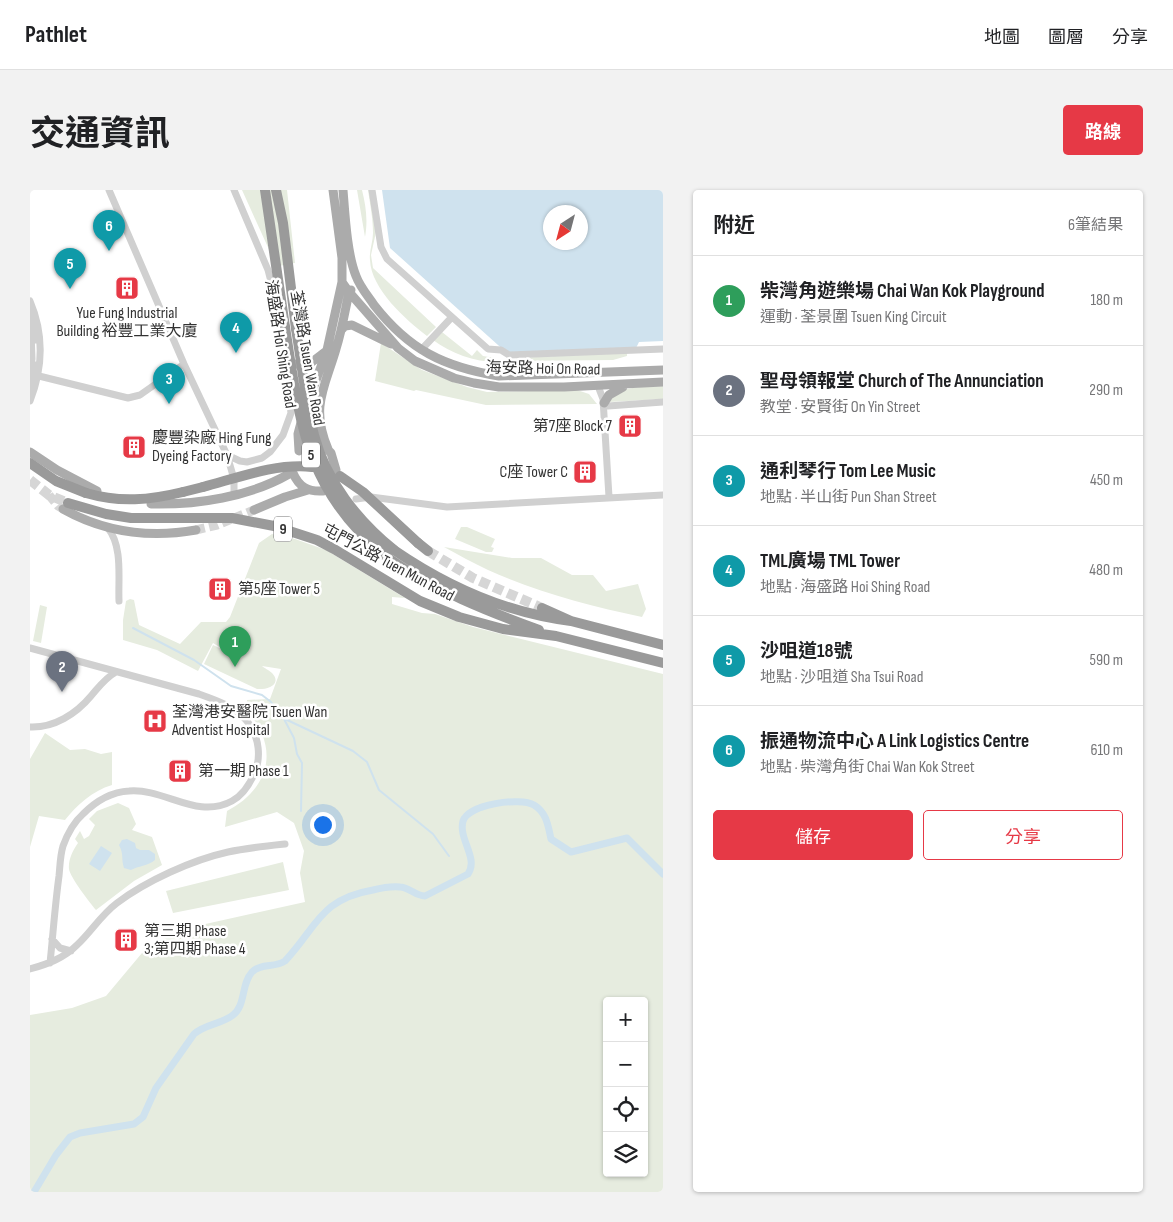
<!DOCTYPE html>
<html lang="zh-TW">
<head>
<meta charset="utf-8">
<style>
	:root { --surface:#fff; --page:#f2f2f2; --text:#202124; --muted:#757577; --line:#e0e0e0; --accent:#e63946 }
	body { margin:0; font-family:"Sofia Sans Condensed","Noto Sans TC",sans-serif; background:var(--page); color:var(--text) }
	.controls { position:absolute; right:15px; bottom:15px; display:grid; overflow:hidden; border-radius:5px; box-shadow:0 1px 4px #0004 }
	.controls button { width:45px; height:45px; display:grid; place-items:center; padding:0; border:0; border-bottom:1px solid var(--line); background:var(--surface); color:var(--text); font:25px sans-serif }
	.compass { position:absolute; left:513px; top:15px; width:45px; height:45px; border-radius:50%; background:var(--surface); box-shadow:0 1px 4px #0004; rotate:216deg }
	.you { position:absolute; left:292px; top:634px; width:18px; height:18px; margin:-12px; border:4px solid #fff; border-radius:50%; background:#1a73e8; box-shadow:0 0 0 8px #1a73e833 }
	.badge { display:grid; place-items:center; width:32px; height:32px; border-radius:50%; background:var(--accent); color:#fff; font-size:16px; font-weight:700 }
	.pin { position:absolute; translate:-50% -41px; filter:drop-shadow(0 1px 2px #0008) }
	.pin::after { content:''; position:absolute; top:26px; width:18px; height:15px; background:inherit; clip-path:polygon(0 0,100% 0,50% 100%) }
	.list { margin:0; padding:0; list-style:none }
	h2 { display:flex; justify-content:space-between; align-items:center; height:65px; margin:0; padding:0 20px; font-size:21px }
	h2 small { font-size:16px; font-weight:400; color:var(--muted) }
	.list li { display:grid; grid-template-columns:32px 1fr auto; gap:15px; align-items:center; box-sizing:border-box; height:90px; padding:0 20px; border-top:1px solid var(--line) }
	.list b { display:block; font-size:19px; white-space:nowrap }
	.list p { margin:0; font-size:16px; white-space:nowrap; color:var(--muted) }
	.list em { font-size:16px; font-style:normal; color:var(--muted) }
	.actions { display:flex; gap:10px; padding:15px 20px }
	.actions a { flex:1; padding:11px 0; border:1px solid var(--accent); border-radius:5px; text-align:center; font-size:18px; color:var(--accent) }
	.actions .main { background:var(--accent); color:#fff }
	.icon { flex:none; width:28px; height:28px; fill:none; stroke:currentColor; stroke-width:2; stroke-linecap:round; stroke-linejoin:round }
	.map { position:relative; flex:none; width:633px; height:1002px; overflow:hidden; border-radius:5px }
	header { display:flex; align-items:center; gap:30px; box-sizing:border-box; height:70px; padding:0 25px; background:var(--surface); border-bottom:1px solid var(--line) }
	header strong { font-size:24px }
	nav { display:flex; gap:28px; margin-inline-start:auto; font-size:18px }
	.intro { display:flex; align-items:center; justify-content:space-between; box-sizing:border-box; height:120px; padding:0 30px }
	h1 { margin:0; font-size:35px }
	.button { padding:12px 22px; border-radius:5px; background:var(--accent); color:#fff; font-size:18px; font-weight:700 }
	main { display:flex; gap:30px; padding:0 30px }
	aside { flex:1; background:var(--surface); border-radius:5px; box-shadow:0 1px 4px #0004 }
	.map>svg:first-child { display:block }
	.green { fill:#e6ecdf; fill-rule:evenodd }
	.water { fill:#cfe2ee; fill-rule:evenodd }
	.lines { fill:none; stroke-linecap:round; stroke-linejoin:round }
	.stream { stroke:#cfe2ee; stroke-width:2 }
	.canal { stroke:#cfe2ee; stroke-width:7 }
	.major-tunnel { stroke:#d6d6d6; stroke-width:9; stroke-dasharray:9 4.5; stroke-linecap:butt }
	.highway-tunnel { stroke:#d6d6d6; stroke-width:10; stroke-dasharray:10 5; stroke-linecap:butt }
	.minor { stroke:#d0d0d0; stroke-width:7 }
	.major { stroke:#ababab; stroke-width:9 }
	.highway { stroke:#9a9a9a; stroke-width:10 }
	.highway-bridge { stroke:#9a9a9a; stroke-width:10 }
	.labels { text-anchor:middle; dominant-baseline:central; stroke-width:5; stroke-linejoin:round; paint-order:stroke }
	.shield { fill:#fff; stroke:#707070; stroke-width:1 }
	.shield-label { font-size:15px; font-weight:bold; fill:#333 }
	.poi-label { font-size:16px; fill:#333; stroke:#fff; text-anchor:start }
	.street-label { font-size:16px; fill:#333; stroke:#fff }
</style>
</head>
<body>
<header>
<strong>Pathlet</strong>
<nav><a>地圖</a><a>圖層</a><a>分享</a></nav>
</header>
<div class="intro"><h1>交通資訊</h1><a class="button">路線</a></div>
<main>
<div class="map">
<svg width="633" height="1002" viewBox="0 0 633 1002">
	<rect width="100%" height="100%" fill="#fff"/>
	<path class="green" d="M212 0H257L265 73 249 76 241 64Z
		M327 0H332C336 16 338 31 335 47Z
		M338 0H340L346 42 341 65 343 78 406 137 397 146C376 130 341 99 340 70 339 61 343 52 343 43 343 28 340 14 338 0Z
		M412 142 442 166 447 160 453 166 465 168 467 172C444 172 421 163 403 150Z
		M351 153 392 180 437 197 457 202 547 200 559 204 567 214 456 215 386 200 384 201 345 191Z
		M597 162V166L583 170 480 171 489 168Z
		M633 196V209L579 212C587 195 616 197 633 196Z
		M431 337H437L465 349 461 357 464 358 462 362H456L425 349Z
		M242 344 265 349 296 360 375 408 362 407V414L392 423 405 424 443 437 633 484V1002H0V825L42 818 76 806 112 763 144 741 275 712 270 683 274 661 264 633 247 622 195 637 197 621C226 606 246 578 232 544 227 532 217 523 217 510L240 509 251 479 232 476C234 478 239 480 242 483 253 495 236 500 227 499L174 474 183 455 198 462 183 453 168 481 127 460 93 450V430L96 411 100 409 104 410 109 435 150 454 171 432H196L200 427 229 353ZM577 811H614V983H577Z
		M414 357 482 368H511L542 385H563L576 401 608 394 616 419 612 427C560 416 507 402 458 380 443 373 429 365 414 357Z
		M10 415 17 417 11 453 3 451Z
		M15 543 40 560 55 559 71 564 82 562V595C62 601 47 615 35 630L9 626 0 657V569Z
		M88 613 99 618 106 634 102 640 122 647 132 675 104 691 66 720C60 713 40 687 39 679 38 670 43 660 48 653L45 649 50 641 54 649 59 646 65 635 59 629 67 621Z
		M253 672 259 700 143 723 136 701Z"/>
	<path class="water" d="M352 0H633V151L609 152 606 158 478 164 360 58ZM520 22H550V52H520Z
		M97 649 105 653 106 658 110 660H119L125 664V670C118 676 108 676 101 680L94 678C91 669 94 664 89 655L92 650Z
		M71 656 82 663 70 681 59 674Z"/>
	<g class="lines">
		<path class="stream" d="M103 438 164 470 201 496 232 505 241 512 254 529 264 548 267 564 272 573 271 621
			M255 529 323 561 337 572 349 600 403 644 419 666"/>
		<path class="canal" d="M4 1002 26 965 40 947 50 943 104 934 113 927 126 898 164 844C175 834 192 834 203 825 216 815 211 794 222 782 231 773 245 778 255 771 287 737 290 709 343 700 351 698 361 696 370 697 379 697 385 706 395 706L438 684C449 668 428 649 433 631 439 614 490 607 504 615 517 623 518 636 521 649L541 662 597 648 633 684"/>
		<path class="major-tunnel" d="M19 305 28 316 33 319
			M166 340 187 335 224 320"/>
		<path class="highway-tunnel" d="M0 290 19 305 38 313
			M398 361 443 388 512 418"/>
		<path class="minor" d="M79 0 154 174 197 265 204 289V305
			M342 0 351 57 357 69 458 159 471 160 479 165 633 159
			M0 111C14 144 13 178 0 211
			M0 123 6 150
			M391 160 422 127
			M0 180 2 169 1 143
			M9 186 98 208 110 205 154 174
			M568 196 573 209 579 307
			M0 198 5 175
			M578 216 633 212
			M197 265 210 271 217 272 232 268 240 262 253 245 261 223 246 111 238 80 204 0
			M326 309 341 307 417 317 633 305
			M78 338C93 357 88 388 89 411
			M0 458 169 504C189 511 207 517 220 535 229 549 231 567 225 582 220 594 213 605 202 611 167 630 135 598 99 601 80 602 66 611 53 624 44 632 37 645 33 656 30 666 30 677 29 686 25 715 23 745 20 773
			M0 537C24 538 46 524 61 506 69 497 75 488 86 482
			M22 749 30 758 41 761
			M0 779C18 774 34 768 47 755 61 742 71 725 87 713 116 691 162 670 198 662 216 658 236 656 255 654"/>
		<path class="major" d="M313 0C315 25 317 64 326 86 330 97 338 106 344 115 379 160 414 177 469 186L633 180
			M312 92 319 102 368 158 385 171 424 188 444 193 469 197H534L633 192
			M311 140 315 136 322 135 361 154
			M265 174 278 175 295 162
			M574 213 579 205 593 197
			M277 215 297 160 312 92V68L303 0
			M293 255 301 263 306 280
			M298 259C280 217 295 197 306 159 312 140 315 121 319 102L321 100
			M269 261 268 244 272 229
			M0 262 27 280 67 301
			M263 283C269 297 278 302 293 301L301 293
			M121 314C167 315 219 307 259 284
			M33 319C74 342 120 348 166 340
			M224 320 255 307 278 300"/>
		<path class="highway" d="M235 0 255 137
			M246 0 253 33 266 139
			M0 273 26 291 56 303
			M153 302 173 297
			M38 313 76 324 101 328H202L244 336 287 350 304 359 390 411 429 427 473 439 526 446 633 473
			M388 353 398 361
			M364 360C418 397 477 423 541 431
			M358 368C404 400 457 421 509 440
			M512 418 541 431 633 455"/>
		<path class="highway-bridge" d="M255 137C270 234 276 302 358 368
			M266 139C272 174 275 210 284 245 296 291 328 331 364 360
			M310 286 333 302 388 353
			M173 297C207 288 246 273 282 277
			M56 303C90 313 120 310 153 302"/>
	</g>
	<defs>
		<g id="building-square" transform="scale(1.25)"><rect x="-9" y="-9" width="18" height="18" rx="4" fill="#e63946" stroke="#fff"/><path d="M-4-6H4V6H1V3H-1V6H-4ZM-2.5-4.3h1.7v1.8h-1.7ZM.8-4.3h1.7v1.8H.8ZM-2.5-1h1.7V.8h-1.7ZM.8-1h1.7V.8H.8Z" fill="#fff"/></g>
		<g id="hospital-square" transform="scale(1.25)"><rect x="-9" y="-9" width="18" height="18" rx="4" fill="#e63946" stroke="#fff"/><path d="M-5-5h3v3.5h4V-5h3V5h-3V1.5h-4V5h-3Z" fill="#fff"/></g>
	</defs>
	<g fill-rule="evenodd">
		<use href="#building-square" x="97" y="98"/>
		<use href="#building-square" x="600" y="236"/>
		<use href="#building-square" x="104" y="257"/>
		<use href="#building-square" x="555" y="282"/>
		<use href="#building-square" x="190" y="399"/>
		<use href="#hospital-square" x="125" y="531"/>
		<use href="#building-square" x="150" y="581"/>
		<use href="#building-square" x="96" y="750"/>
	</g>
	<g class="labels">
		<g class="shield">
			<rect x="272" y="252.5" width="18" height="25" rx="4"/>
			<rect x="244" y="326.5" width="18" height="25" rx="4"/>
		</g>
		<g class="shield-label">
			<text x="281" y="265">5</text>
			<text x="253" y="339">9</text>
		</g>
		<g class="poi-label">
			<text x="97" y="123" text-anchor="middle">Yue Fung Industrial<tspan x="97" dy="18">Building 裕豐工業大廈</tspan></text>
			<text x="582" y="236" text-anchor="end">第7座 Block 7</text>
			<text x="122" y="248">慶豐染廠 Hing Fung<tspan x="122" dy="18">Dyeing Factory</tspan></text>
			<text x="538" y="282" text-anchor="end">C座 Tower C</text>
			<text x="208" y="399">第5座 Tower 5</text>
			<text x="142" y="522">荃灣港安醫院 Tsuen Wan<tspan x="142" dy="18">Adventist Hospital</tspan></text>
			<text x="168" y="581">第一期 Phase 1</text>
			<text x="114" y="741">第三期 Phase<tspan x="114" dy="18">3;第四期 Phase 4</tspan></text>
		</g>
		<g class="street-label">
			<text transform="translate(250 154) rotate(81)">海盛路 Hoi Shing Road</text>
			<text transform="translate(277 168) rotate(80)">荃灣路 Tsuen Wan Road</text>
			<text transform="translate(513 179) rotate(1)">海安路 Hoi On Road</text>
			<text transform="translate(358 373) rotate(28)">屯門公路 Tuen Mun Road</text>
		</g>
	</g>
</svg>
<div class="controls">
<button>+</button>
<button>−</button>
<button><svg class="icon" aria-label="locate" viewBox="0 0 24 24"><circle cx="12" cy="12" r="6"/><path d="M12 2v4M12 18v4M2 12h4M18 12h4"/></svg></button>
<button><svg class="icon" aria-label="layers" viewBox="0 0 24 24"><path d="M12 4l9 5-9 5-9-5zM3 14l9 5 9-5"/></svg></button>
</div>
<svg class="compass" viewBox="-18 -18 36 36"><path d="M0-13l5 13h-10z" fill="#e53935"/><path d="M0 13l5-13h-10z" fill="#757577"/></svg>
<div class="you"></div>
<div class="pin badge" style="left:205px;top:477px;background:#2e9e5b">1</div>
<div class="pin badge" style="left:32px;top:502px;background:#6b7280">2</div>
<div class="pin badge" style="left:139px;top:214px;background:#0f9aa8">3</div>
<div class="pin badge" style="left:206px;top:163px;background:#0f9aa8">4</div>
<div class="pin badge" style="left:40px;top:99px;background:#0f9aa8">5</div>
<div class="pin badge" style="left:79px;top:61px;background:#0f9aa8">6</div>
</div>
<aside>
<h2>附近<small>6筆結果</small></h2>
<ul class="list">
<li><span class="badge" style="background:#2e9e5b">1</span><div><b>柴灣角遊樂場 Chai Wan Kok Playground</b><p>運動 · 荃景圍 Tsuen King Circuit</p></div><em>180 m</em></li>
<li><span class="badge" style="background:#6b7280">2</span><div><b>聖母領報堂 Church of The Annunciation</b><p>教堂 · 安賢街 On Yin Street</p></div><em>290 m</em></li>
<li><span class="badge" style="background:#0f9aa8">3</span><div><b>通利琴行 Tom Lee Music</b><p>地點 · 半山街 Pun Shan Street</p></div><em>450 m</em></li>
<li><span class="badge" style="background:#0f9aa8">4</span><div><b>TML廣場 TML Tower</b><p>地點 · 海盛路 Hoi Shing Road</p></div><em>480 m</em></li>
<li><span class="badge" style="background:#0f9aa8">5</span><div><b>沙咀道18號</b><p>地點 · 沙咀道 Sha Tsui Road</p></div><em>590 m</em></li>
<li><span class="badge" style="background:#0f9aa8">6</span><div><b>振通物流中心 A Link Logistics Centre</b><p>地點 · 柴灣角街 Chai Wan Kok Street</p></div><em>610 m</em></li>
</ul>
<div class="actions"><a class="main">儲存</a><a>分享</a></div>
</aside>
</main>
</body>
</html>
